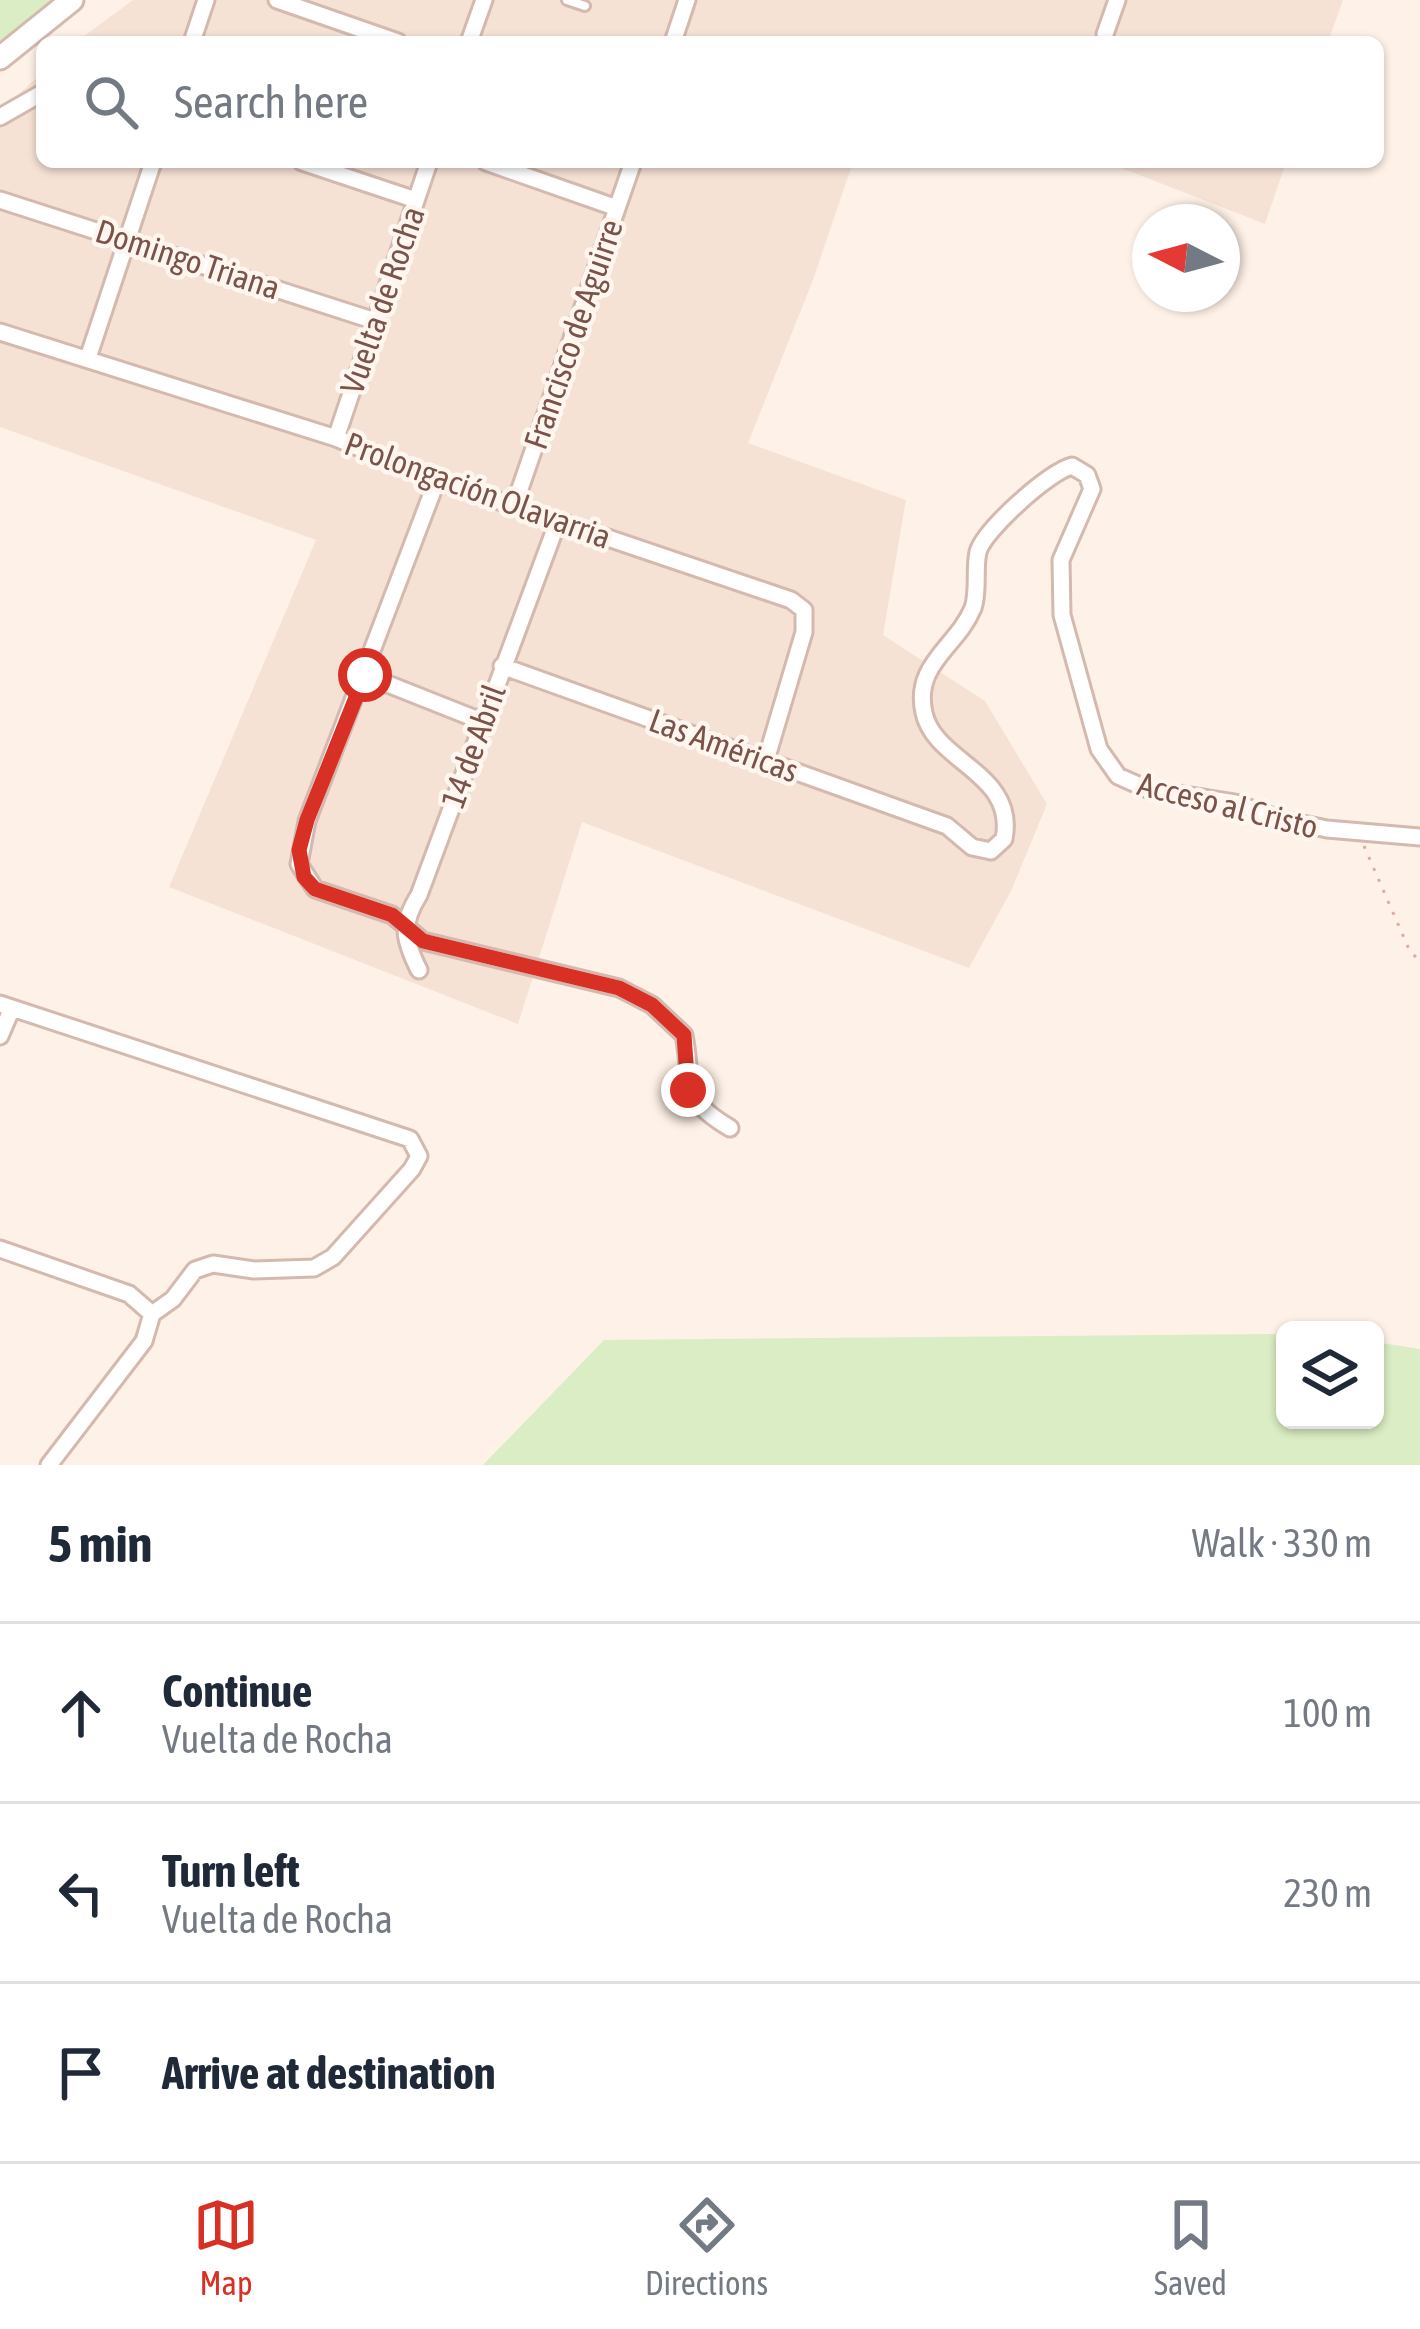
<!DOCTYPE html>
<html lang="en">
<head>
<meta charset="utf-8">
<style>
	:root { --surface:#fff; --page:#f2f2f3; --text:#1f2937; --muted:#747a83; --line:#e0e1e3; --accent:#d93025 }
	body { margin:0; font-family:"Asap Condensed",sans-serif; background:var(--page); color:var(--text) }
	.controls { position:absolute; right:36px; bottom:36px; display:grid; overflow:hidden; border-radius:18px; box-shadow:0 3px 9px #0004 }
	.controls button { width:108px; height:108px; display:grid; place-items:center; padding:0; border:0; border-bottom:3px solid var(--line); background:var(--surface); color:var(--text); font:60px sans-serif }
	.compass { position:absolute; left:1132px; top:204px; width:108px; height:108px; border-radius:50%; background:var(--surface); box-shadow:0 3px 9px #0004; rotate:276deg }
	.stop { position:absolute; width:36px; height:36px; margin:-27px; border:9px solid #d93025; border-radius:50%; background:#fff }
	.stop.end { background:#d93025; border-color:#fff; box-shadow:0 3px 12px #0008 }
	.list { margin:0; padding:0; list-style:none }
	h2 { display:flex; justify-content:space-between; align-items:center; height:156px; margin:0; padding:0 48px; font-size:51px }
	h2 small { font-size:39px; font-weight:400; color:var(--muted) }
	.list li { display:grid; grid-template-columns:78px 1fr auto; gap:36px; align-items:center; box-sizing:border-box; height:180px; padding:0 48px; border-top:3px solid var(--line) }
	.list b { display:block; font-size:45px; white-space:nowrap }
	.list p { margin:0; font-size:39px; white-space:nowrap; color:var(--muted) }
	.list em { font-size:39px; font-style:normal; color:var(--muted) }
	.icon { flex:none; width:66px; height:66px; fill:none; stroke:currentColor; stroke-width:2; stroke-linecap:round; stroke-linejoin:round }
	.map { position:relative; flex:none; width:1420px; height:1465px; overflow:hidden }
	.search { position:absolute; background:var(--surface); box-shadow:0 3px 9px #0004; left:36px; right:36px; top:36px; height:132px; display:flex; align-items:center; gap:30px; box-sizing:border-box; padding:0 42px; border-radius:18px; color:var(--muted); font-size:45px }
	.sheet { height:696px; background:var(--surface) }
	nav { display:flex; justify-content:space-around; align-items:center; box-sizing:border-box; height:168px; border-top:3px solid var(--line); background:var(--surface); font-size:33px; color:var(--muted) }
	nav a { display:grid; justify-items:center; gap:6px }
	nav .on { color:var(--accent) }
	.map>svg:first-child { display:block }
	.residential { fill:#f6e2d5 }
	.green { fill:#dbedc4 }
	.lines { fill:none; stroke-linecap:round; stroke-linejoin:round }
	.service-casing { stroke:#d4b9ae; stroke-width:14 }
	.minor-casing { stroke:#d4b9ae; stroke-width:21 }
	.tertiary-casing { stroke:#d4b9ae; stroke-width:27 }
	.path { stroke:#dbad9f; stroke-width:3; stroke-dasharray:3 9; stroke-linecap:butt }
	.service { stroke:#fff; stroke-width:8 }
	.minor { stroke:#fff; stroke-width:15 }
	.tertiary { stroke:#fff; stroke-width:21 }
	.route { stroke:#d93025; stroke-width:15 }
	.labels { text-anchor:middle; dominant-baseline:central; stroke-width:9; stroke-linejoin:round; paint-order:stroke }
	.street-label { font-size:33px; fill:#7a5349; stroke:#fff6ef }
</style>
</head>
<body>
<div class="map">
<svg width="1420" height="1465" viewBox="0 0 1420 1465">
	<rect width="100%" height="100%" fill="#fef1e7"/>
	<path class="residential" d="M133 0H1343L1328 42H76Z
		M42 73V162H853L813 280 748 443 906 500 883 635 985 701 1047 804 1011 891 969 968 582 822 518 1024 169 887 316 540 0 427V111Z
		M1106 162H1286L1265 224Z"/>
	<path class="green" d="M0 0H53L0 42Z
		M1285 1334V1420H1375V1342L1420 1349V1465H483L604 1340Z"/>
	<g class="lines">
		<g class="service-casing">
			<path id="service" d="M567 0 585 6"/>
		</g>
		<g class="minor-casing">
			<path id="minor" d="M277 0 398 42
				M1105 34 1117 0
				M192 42 206 0
				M469 42 484 0
				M673 42 687 0
				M0 117 42 93
				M302 162 416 200
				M486 162 617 208
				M0 200 375 321
				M0 332 336 438 437 480 791 600 804 610V632L766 760
				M88 358 153 162
				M336 438 429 162
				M437 480 307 821 299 864 315 889 392 915 423 941 619 988 652 1005 684 1035C694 1086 678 1097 730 1128
				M514 506 633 162
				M502 666 947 826 972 847 991 851 1004 839C1017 773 935 763 924 713 913 664 957 647 973 608 979 591 974 570 978 552 984 530 1050 471 1072 466L1087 475 1092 489 1061 560 1062 615 1099 749 1118 776 1147 789 1235 803 1279 819 1327 829 1420 837
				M365 675 481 721
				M419 970C404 940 400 925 419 895L558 521
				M0 1004 410 1139 419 1156 412 1169 333 1257 314 1268 254 1270 213 1264 195 1270 173 1299 152 1314 144 1341 49 1465
				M0 1036 12 1008
				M0 1249 129 1294 152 1314"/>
		</g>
		<g class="tertiary-casing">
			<path id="tertiary" d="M0 58 72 0"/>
		</g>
		<path class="path" d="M1364 846 1408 947 1420 963"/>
		<use href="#service" class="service"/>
		<use href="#minor" class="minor"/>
		<use href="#tertiary" class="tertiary"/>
	</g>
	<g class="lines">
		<path class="route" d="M365 675 307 820 299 850 304 877 315 889 392 915 423 941 619 988 652 1005 684 1035 688 1090"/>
	</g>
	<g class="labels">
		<g class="street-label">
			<text transform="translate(188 259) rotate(18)">Domingo Triana</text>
			<text transform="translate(382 300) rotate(-71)">Vuelta de Rocha</text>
			<text transform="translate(573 334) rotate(-71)">Francisco de Aguirre</text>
			<text transform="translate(478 490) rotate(20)">Prolongación Olavarria</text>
			<text transform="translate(724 745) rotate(20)">Las Américas</text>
			<text transform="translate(473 746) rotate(-70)">14 de Abril</text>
			<text transform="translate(1228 805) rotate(14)">Acceso al Cristo</text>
		</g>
	</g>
</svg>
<div class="controls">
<button><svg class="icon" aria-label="layers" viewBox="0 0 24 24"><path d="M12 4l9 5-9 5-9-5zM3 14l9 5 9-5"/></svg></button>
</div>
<svg class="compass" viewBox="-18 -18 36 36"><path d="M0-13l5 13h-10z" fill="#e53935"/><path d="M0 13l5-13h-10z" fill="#747a83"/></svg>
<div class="stop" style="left:365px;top:675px"></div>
<div class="stop end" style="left:688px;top:1090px"></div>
<div class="search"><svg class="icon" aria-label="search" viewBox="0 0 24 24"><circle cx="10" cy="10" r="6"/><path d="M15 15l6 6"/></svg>Search here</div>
</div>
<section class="sheet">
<h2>5 min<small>Walk · 330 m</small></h2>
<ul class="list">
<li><svg class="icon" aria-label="ahead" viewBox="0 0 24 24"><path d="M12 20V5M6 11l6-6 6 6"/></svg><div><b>Continue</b><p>Vuelta de Rocha</p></div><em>100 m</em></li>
<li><svg class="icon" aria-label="left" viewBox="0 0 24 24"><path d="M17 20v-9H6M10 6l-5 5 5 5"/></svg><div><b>Turn left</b><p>Vuelta de Rocha</p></div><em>230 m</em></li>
<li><svg class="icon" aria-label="arrive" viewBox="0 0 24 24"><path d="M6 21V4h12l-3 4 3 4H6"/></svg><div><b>Arrive at destination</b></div></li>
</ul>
</section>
<nav>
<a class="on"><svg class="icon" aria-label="map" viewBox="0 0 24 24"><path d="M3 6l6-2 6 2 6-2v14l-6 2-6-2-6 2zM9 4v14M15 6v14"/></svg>Map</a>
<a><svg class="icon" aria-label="directions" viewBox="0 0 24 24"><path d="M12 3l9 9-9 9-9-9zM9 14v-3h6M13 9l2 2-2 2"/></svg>Directions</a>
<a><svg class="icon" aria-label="saved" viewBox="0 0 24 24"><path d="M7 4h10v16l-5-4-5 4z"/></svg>Saved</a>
</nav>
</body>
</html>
